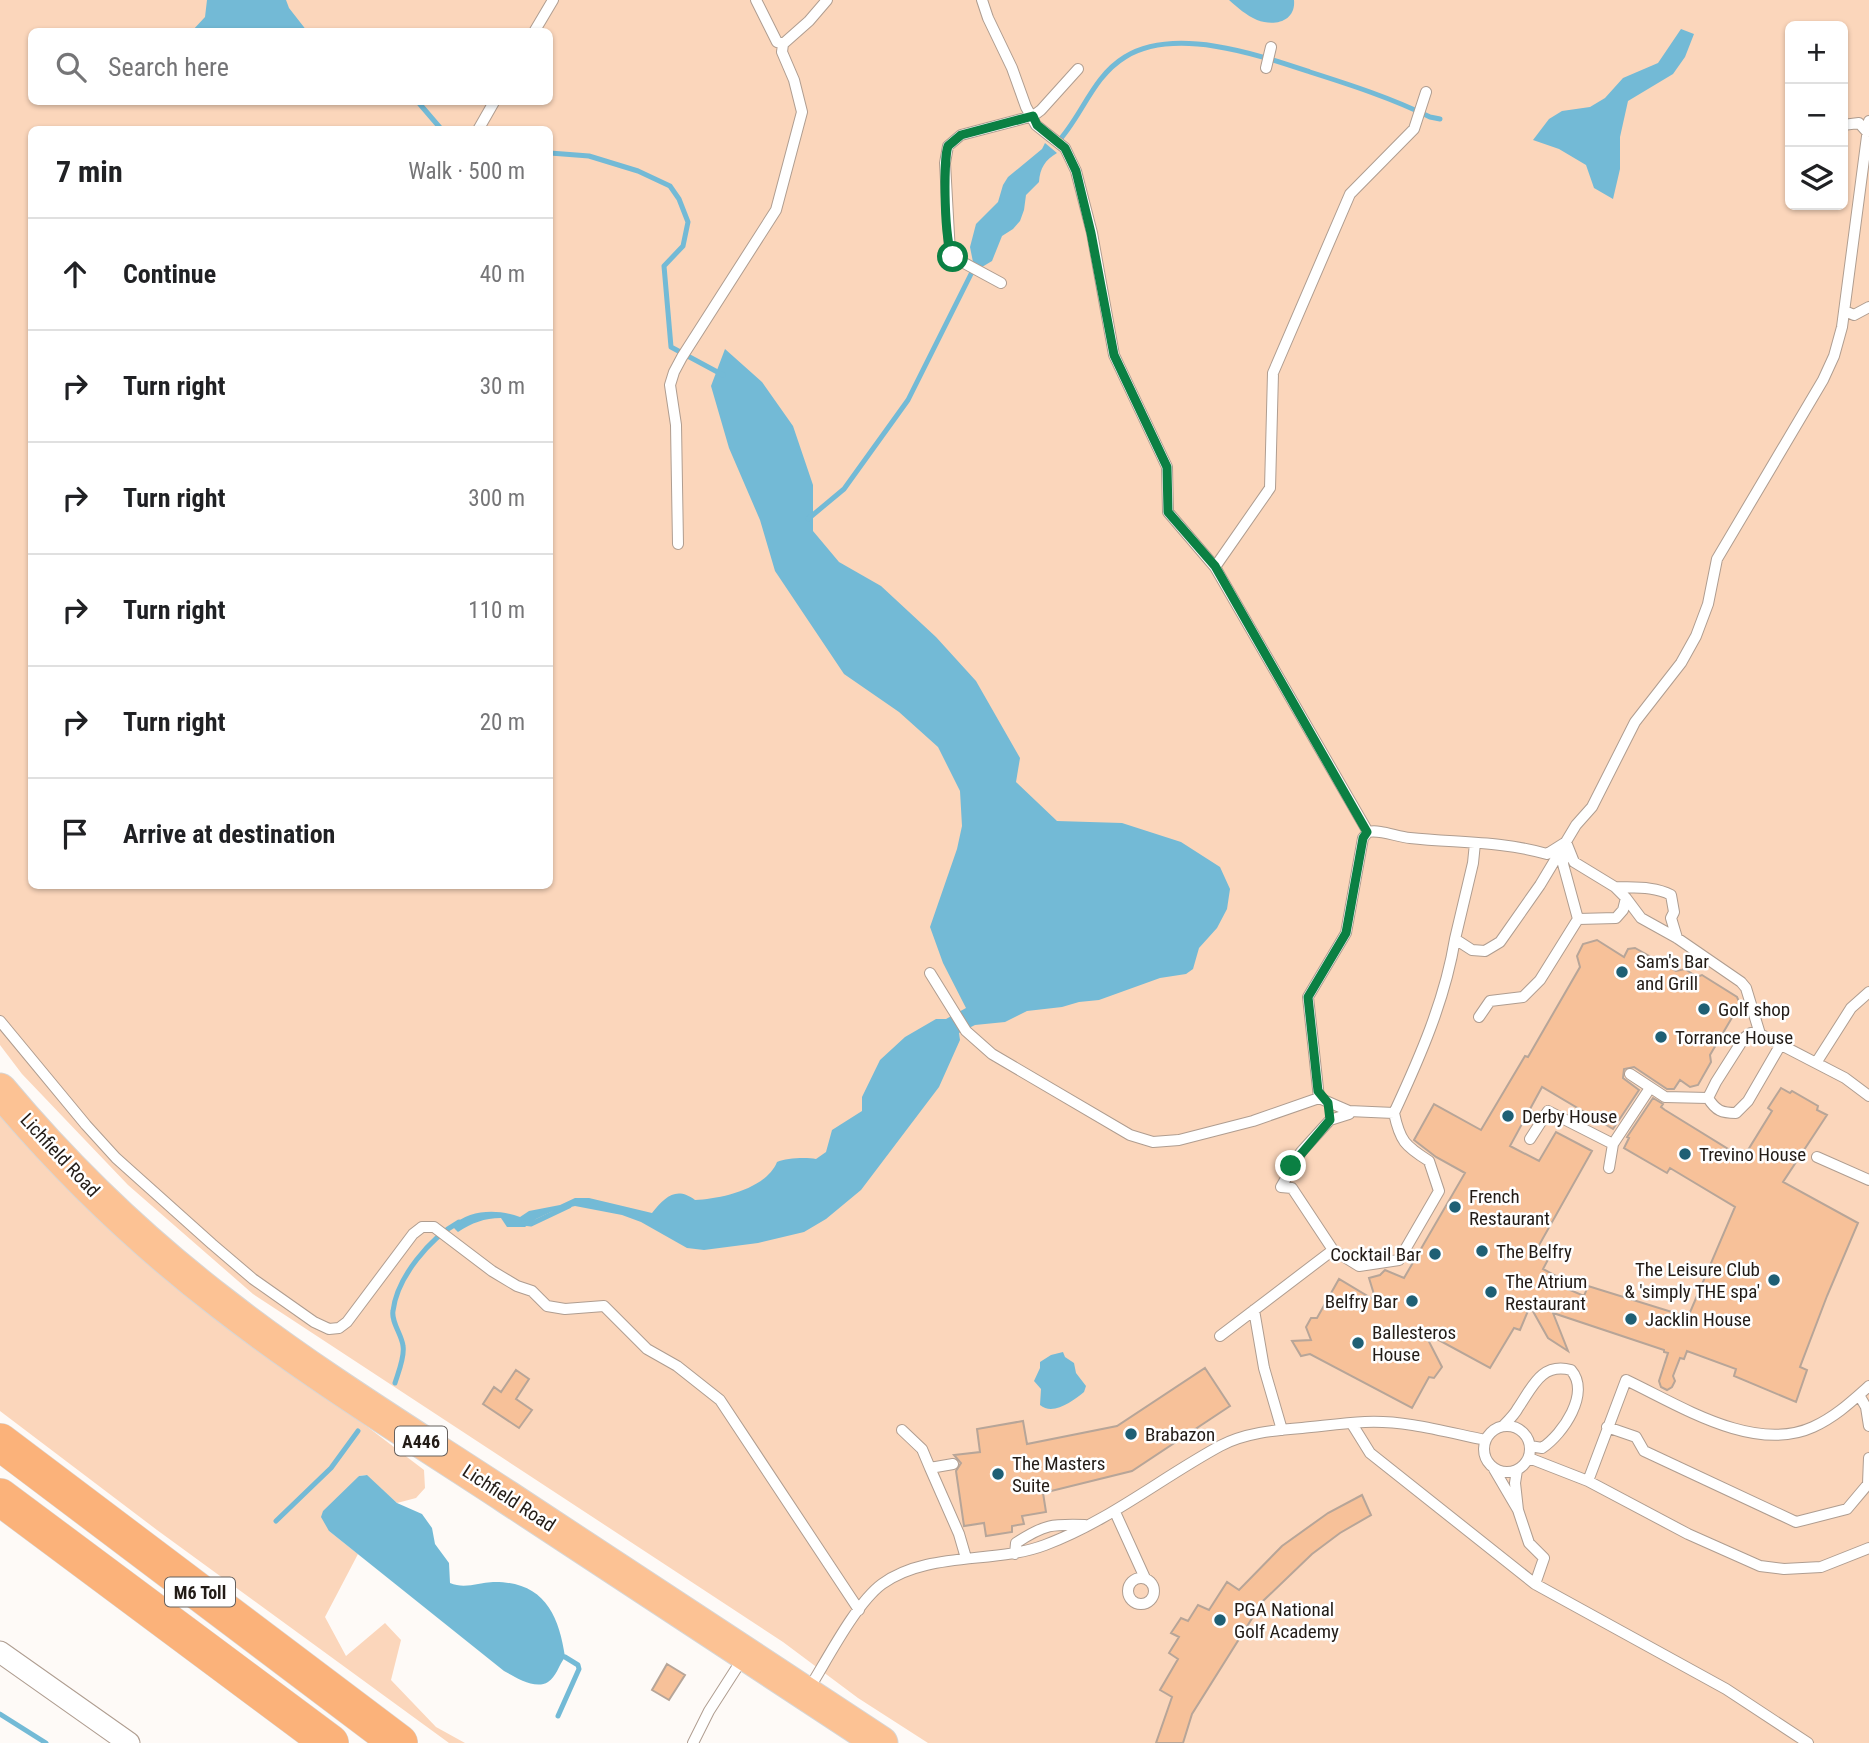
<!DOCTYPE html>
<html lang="en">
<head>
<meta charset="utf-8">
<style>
	:root { --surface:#fff; --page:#f2f2f2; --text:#202124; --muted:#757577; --line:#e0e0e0 }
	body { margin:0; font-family:"Roboto Condensed",sans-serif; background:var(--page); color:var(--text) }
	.controls { position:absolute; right:21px; top:21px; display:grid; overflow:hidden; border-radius:10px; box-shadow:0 2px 5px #0004 }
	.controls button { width:63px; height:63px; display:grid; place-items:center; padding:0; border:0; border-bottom:2px solid var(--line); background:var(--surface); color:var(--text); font:35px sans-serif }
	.stop { position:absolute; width:21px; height:21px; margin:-16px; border:5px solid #0b8043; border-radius:50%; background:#fff }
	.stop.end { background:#0b8043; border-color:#fff; box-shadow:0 2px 7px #0008 }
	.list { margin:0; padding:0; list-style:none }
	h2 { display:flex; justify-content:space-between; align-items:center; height:91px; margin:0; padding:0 28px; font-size:30px }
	h2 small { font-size:23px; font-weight:400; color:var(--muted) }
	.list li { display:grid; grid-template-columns:46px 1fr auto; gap:21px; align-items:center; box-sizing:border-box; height:112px; padding:0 28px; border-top:2px solid var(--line) }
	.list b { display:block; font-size:26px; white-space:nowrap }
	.list em { font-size:23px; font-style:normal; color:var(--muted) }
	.icon { flex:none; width:38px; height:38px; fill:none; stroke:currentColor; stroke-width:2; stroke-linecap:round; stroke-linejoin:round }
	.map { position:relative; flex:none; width:1869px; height:1743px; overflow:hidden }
	.search { position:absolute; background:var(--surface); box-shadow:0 2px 5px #0004; left:28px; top:28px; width:525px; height:77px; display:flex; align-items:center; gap:18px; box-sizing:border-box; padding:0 24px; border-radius:10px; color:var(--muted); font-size:26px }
	.panel { position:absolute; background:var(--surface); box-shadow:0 2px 5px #0004; left:28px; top:126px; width:525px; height:763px; border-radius:10px }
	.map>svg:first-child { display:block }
	.green { fill:#fbd6bb; fill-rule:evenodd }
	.water { fill:#73bad6 }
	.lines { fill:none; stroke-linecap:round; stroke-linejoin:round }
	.stream { stroke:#73bad6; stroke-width:5 }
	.building { fill:#f7c199; stroke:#b7a598; stroke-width:2 }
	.service-casing { stroke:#af9d90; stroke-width:12 }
	.minor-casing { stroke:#af9d90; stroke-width:23 }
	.trunk-casing { stroke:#d7d6d5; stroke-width:35 }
	.motorway-casing { stroke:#d7d6d5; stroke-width:38 }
	.service { stroke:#fff; stroke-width:10 }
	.minor { stroke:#fff; stroke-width:21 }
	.trunk { stroke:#fcc294; stroke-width:33 }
	.motorway { stroke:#fbb27a; stroke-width:37 }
	.route { stroke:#0b8043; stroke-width:9 }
	.poi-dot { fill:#1f5f74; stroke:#fff; stroke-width:2.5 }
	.labels { text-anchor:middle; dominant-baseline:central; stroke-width:5; stroke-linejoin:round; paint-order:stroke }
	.shield { fill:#fff; stroke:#65605d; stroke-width:2 }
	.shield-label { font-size:18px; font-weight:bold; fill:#231c17 }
	.poi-label { font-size:19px; fill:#231c17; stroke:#fff; text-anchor:start }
	.street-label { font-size:19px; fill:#231c17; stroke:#fff }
</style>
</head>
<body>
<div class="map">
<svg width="1869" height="1743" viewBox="0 0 1869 1743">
	<rect width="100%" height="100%" fill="#fefaf7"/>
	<path class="green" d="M0 0H1869V1743H928L858 1698 783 1642 253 1294 128 1185 22 1074 0 1045ZM1790 26H1843V205H1790ZM32 32H550V102H32ZM32 130H550V886H32Z
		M0 1115 41 1162 120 1238 424 1470 425 1488 416 1498 397 1503 366 1475 359 1476 329 1531 358 1554 325 1617 346 1656 385 1623 401 1640 391 1680 436 1727 465 1743H449L157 1530 0 1411Z"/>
	<path class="water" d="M207 0H286L289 8 307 31H192L205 17Z
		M1229 0H1294C1296 21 1275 27 1257 20 1246 15 1238 8 1229 0Z
		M1681 29 1694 34 1685 57 1673 74 1628 101 1620 137V169L1613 199 1594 188 1586 165 1559 149 1533 140 1549 119 1562 111 1590 107 1605 98 1623 78 1658 63Z
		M1045 143 1057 153C1045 160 1040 168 1039 182L1026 195 1024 210 1020 221 1013 229 1002 236 992 261 982 267 973 262 970 247 976 224 998 202 1003 185 1008 177 1042 149Z
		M725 349 762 382 793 426 813 485V531L839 562 881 586 936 637 976 681 1020 758 1016 782 1057 821 1122 823 1181 842 1220 867 1230 889 1227 909 1217 928 1199 948 1193 969 1186 974 1160 978 1099 1000 1079 1002 1062 1007 1027 1011 1005 1022 975 1025 959 1033 960 1040 939 1087 861 1190 826 1219 804 1232 758 1243 704 1250 687 1248 641 1222 622 1215 575 1206 551 1212 536 1219 525 1227H507L501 1218C484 1218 472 1223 458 1232L452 1226C470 1209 498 1209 520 1217L529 1211 560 1205 575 1198H589L652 1213C665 1197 676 1186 695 1200 721 1199 766 1189 777 1162 786 1158 806 1157 816 1159L826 1152 832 1130 862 1111V1097L880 1060 905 1037 936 1019H946L966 1008 943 963 930 927 957 849 962 826 960 791 938 747 899 712 844 674 775 571 760 520 729 448 711 386Z
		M1063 1352 1065 1357 1074 1363 1076 1373 1086 1386 1084 1392C1073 1401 1053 1416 1040 1405L1041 1389 1034 1381 1040 1368V1362L1051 1355Z
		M367 1475 397 1503 422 1514 432 1528 435 1544 449 1563 450 1583C464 1589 478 1583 493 1582 543 1581 559 1614 565 1657 559 1665 556 1677 548 1682 535 1690 515 1677 504 1671L329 1531 321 1517 323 1511 359 1476Z"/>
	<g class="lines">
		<path class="stream" d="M418 102 442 130
			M1056 144C1082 117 1092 77 1125 57 1175 26 1259 55 1310 72 1351 85 1391 98 1430 117L1440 119
			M550 153 589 156 638 171 670 186 679 199 688 222 683 246 664 266 671 347 723 375
			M808 519 844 489 908 400 975 266
			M523 1223 531 1224 569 1206
			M395 1383C398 1373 405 1357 403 1346 402 1335 391 1322 393 1311 397 1277 430 1238 459 1222
			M276 1521 331 1468 358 1431
			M0 1714 46 1743
			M558 1716 579 1669 578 1665 565 1657"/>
	</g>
	<path class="building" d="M1597 940 1624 957 1628 949 1635 948 1676 971 1685 969 1697 977 1702 975 1737 997 1740 1004 1710 1055 1711 1062 1698 1085 1690 1087 1680 1080 1674 1089H1667L1634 1067 1624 1069 1623 1078 1639 1090 1613 1129 1542 1087 1510 1146 1539 1161 1556 1132 1592 1151 1538 1247 1551 1254 1543 1269 1560 1278 1556 1284 1584 1296 1588 1286 1688 1317 1735 1207 1670 1168 1667 1173 1624 1148 1629 1138 1627 1137 1653 1098 1663 1104 1661 1107 1665 1110 1743 1158 1772 1111 1768 1108 1781 1088 1790 1093 1792 1091 1818 1106 1817 1110 1827 1115 1783 1182 1858 1223 1827 1296 1800 1367 1807 1370 1796 1402 1734 1376 1736 1369 1687 1351 1684 1359 1680 1358 1673 1376 1675 1381 1672 1387 1667 1390 1661 1387 1659 1381 1668 1353 1664 1352V1350L1553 1313 1568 1351 1548 1338 1530 1306 1520 1330 1514 1328 1490 1368 1424 1332 1442 1367 1434 1378 1429 1377 1412 1408 1310 1354 1301 1356 1292 1341 1311 1340 1306 1327 1311 1318H1317L1339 1279 1376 1301 1369 1278 1380 1275 1385 1270 1404 1278 1465 1173 1436 1157 1414 1140 1434 1104 1481 1130 1525 1056 1528 1057 1580 967 1577 956 1583 944Z
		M1205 1368 1230 1406 1132 1471 1043 1493 1046 1512 1022 1516 1024 1524 1012 1526V1532L986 1536 984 1523 964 1526 956 1471 961 1463 954 1455 980 1452 977 1429 1023 1421 1027 1444 1117 1426Z
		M516 1370 529 1379 516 1399 532 1410 519 1428 483 1404 494 1387 501 1392Z
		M1362 1495 1371 1515 1340 1533 1312 1554 1263 1601 1192 1714 1183 1743H1156L1172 1697 1160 1690 1178 1659 1169 1653 1179 1637 1171 1633 1181 1618 1188 1621 1198 1605 1209 1610 1227 1582 1239 1590 1282 1546 1328 1513Z
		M667 1664 685 1675 669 1700 652 1690Z"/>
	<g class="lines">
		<g class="service-casing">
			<path id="service" d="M756 0 777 42 783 44
				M982 0 988 18 1012 68 1026 107 1036 125 1065 148 1076 171 1092 233 1114 355 1167 467 1168 512 1215 567 1368 832
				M534 32 553 0
				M1266 68 1271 47
				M1843 125 1859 123 1867 132
				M478 130 494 102
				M1001 283 953 257 950 253 945 163 948 146 961 135 1033 116 1041 110 1078 69
				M1845 311 1854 315 1869 307
				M678 544 676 425 670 385 674 372 682 357 776 210 802 112 794 80 782 52 783 44 809 21 827 0
				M1215 567 1270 488 1273 373 1350 194 1414 129 1426 92
				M1565 849 1563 864 1578 919
				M1615 887C1634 888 1654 886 1671 895L1674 912 1671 918 1677 938
				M1455 939 1473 863 1475 843
				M930 973 966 1031 992 1054 1130 1135 1153 1142 1179 1140 1253 1121 1319 1098 1308 997 1346 933 1363 838 1368 832C1380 829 1397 837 1410 838 1456 843 1502 841 1547 854L1566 842 1574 862 1615 887 1626 898 1641 918 1677 938 1741 982 1746 988 1760 1034
				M1479 1017 1490 1001 1523 997 1540 980 1578 919 1616 918 1623 910 1626 898
				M0 1021 86 1125 116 1158 212 1244 253 1279 314 1322 329 1329 339 1328 347 1322 413 1234 422 1227H434L492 1271 517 1286 532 1291 547 1306 565 1309 604 1306 647 1349 677 1366 720 1400 859 1610
				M1781 1044 1748 1101 1736 1113C1722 1113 1716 1111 1708 1098L1716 1082 1744 1038 1751 1033 1760 1034 1845 1078 1869 1096
				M1816 1063 1851 1008 1869 992
				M1630 1074 1665 1097 1708 1098
				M1394 1113C1420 1057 1445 1000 1455 939L1472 950 1485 951 1500 942 1540 885 1576 825 1592 807 1635 722 1681 663 1696 636 1708 604 1717 559 1823 380 1834 356 1842 327 1869 121
				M1530 1139 1548 1111 1613 1144
				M1817 1157 1869 1180
				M1609 1168 1613 1144 1650 1088
				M1333 1250 1359 1266 1399 1260 1439 1191 1429 1161C1405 1146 1400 1141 1394 1113L1349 1111
				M1254 1310 1264 1368 1282 1430
				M1220 1336 1333 1250 1292 1188 1281 1187 1301 1152 1330 1120 1349 1114V1111L1319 1098
				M1859 1395 1866 1407 1869 1426
				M1352 1424 1370 1453 1535 1584
				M1504 1425C1509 1420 1515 1414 1518 1408 1532 1388 1541 1362 1571 1370 1591 1393 1563 1434 1542 1448L1530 1446
				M1484 1449a23 23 0 1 1 46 0a23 23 0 1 1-46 0Z
				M1607 1427 1636 1437 1644 1451 1796 1522 1847 1509 1868 1484 1869 1458
				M902 1430 922 1449 930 1468
				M1529 1458 1588 1481 1688 1534 1760 1566 1784 1569 1821 1567 1869 1548
				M953 1464 930 1468 959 1534 966 1558
				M1494 1469 1518 1510 1515 1483 1517 1470
				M1588 1481 1626 1380C1679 1405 1754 1454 1813 1427 1835 1417 1851 1402 1869 1386
				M1518 1510 1529 1543 1544 1558 1535 1584 1726 1689 1808 1743
				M1115 1512 1145 1578
				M1015 1554 1016 1543C1045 1524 1052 1524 1085 1525
				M1128 1591a13 13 0 1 1 26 0a13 13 0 1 1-26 0Z
				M807 1692C826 1662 855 1604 882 1584 927 1551 995 1564 1045 1545 1109 1521 1161 1478 1220 1446 1244 1433 1275 1430 1302 1428 1323 1426 1344 1423 1365 1422 1405 1420 1446 1432 1485 1440
				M693 1743 709 1711 743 1658"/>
		</g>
		<g class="minor-casing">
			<path id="minor" d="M0 1652 129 1743"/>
		</g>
		<g class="trunk-casing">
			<path id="trunk" d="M0 1090C66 1169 141 1241 223 1304 313 1374 411 1434 507 1497 632 1579 756 1662 881 1743"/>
		</g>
		<g class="motorway-casing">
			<path id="motorway" d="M0 1442 399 1743
				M0 1497 330 1743"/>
		</g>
		<use href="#service" class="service"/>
		<use href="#minor" class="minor"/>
		<use href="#trunk" class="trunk"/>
		<use href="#motorway" class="motorway"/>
	</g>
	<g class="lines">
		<path class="route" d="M953 257C944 246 943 161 948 146L961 135 1033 116 1037 125 1065 148 1076 171 1091 233 1114 355 1167 467 1168 512 1215 566 1367 832 1363 838 1346 933 1308 997 1318 1091 1328 1103 1330 1120 1291 1166"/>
	</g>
	<g class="poi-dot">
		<circle cx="1622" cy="972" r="7"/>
		<circle cx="1704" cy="1009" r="7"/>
		<circle cx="1661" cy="1037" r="7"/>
		<circle cx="1508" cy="1116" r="7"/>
		<circle cx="1685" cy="1154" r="7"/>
		<circle cx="1455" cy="1207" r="7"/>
		<circle cx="1482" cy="1251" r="7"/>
		<circle cx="1435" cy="1254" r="7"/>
		<circle cx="1774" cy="1280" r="7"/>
		<circle cx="1491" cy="1292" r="7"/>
		<circle cx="1412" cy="1301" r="7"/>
		<circle cx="1631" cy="1319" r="7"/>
		<circle cx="1358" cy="1343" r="7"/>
		<circle cx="1131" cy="1434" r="7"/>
		<circle cx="998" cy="1474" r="7"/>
		<circle cx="1220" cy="1620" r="7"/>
	</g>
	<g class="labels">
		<g class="shield">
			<rect x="395" y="1426.5" width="52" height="29" rx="5"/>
			<rect x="165" y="1577.5" width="70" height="29" rx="5"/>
		</g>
		<g class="shield-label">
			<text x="421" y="1441">A446</text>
			<text x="200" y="1592">M6 Toll</text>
		</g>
		<g class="poi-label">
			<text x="1636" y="961">Sam's Bar<tspan x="1636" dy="22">and Grill</tspan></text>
			<text x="1718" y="1009">Golf shop</text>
			<text x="1675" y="1037">Torrance House</text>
			<text x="1522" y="1116">Derby House</text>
			<text x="1699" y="1154">Trevino House</text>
			<text x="1469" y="1196">French<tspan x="1469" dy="22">Restaurant</tspan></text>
			<text x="1496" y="1251">The Belfry</text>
			<text x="1421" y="1254" text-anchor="end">Cocktail Bar</text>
			<text x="1760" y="1269" text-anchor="end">The Leisure Club<tspan x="1760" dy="22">&amp; 'simply THE spa'</tspan></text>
			<text x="1505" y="1281">The Atrium<tspan x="1505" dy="22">Restaurant</tspan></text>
			<text x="1398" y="1301" text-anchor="end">Belfry Bar</text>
			<text x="1645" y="1319">Jacklin House</text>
			<text x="1372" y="1332">Ballesteros<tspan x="1372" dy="22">House</tspan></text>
			<text x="1145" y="1434">Brabazon</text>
			<text x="1012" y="1463">The Masters<tspan x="1012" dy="22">Suite</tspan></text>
			<text x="1234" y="1609">PGA National<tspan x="1234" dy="22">Golf Academy</tspan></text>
		</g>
		<g class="street-label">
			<text transform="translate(60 1155) rotate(47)">Lichfield Road</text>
			<text transform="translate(509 1498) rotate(33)">Lichfield Road</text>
		</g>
	</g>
</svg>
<div class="controls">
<button>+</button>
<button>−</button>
<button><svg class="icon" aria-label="layers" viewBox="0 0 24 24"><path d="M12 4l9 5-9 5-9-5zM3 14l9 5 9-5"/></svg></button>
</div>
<div class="stop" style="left:953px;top:257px"></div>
<div class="stop end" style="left:1291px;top:1166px"></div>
<div class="search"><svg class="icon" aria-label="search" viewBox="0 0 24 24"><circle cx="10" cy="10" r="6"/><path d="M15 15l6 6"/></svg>Search here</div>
<section class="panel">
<h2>7 min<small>Walk · 500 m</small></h2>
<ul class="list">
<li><svg class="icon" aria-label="ahead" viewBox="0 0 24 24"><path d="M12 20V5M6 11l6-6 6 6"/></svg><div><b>Continue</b></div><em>40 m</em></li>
<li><svg class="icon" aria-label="right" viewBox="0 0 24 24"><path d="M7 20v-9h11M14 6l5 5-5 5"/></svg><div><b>Turn right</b></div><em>30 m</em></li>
<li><svg class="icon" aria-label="right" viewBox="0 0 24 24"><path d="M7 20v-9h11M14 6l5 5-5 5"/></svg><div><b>Turn right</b></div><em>300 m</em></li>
<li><svg class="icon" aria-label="right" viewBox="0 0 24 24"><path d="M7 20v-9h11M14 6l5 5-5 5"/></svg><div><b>Turn right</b></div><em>110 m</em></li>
<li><svg class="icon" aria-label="right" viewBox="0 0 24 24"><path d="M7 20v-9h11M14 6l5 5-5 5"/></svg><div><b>Turn right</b></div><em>20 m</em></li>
<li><svg class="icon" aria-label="arrive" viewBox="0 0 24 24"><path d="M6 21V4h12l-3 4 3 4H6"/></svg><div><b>Arrive at destination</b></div></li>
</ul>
</section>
</div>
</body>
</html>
